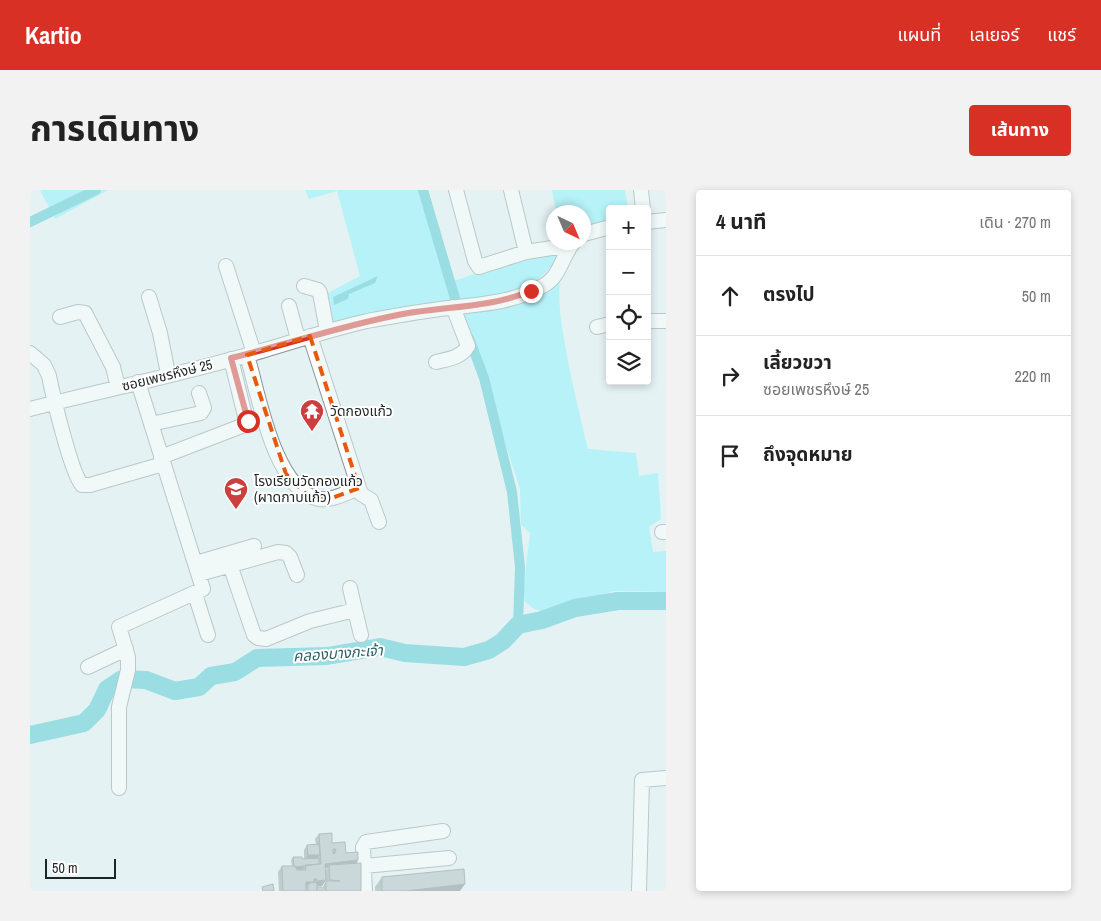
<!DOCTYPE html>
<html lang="th">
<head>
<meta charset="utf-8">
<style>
	:root { --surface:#fff; --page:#f2f2f2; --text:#222; --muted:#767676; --line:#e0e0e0; --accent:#d93025 }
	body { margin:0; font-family:"Archivo Narrow","Noto Sans Thai",sans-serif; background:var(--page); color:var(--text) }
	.controls { position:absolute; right:15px; top:15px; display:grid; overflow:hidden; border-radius:5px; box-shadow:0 2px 8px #0003 }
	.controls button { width:45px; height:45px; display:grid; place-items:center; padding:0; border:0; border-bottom:1px solid var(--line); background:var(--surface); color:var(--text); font:25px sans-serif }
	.compass { position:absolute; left:516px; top:15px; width:45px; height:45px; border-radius:50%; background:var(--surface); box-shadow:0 2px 8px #0003; rotate:136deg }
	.scale { position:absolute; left:15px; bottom:12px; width:71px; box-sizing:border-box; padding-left:5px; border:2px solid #1f2424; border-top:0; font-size:14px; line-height:18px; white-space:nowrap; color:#1f2424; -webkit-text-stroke:4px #fff; paint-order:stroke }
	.stop { position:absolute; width:15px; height:15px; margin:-11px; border:4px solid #d93025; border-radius:50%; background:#fff }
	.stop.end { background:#d93025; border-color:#fff; box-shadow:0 1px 5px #0008 }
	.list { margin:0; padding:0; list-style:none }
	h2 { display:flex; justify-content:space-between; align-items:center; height:65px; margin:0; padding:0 20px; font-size:21px }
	h2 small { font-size:16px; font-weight:400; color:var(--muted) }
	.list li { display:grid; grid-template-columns:32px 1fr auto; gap:15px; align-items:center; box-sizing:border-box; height:80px; padding:0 20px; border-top:1px solid var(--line) }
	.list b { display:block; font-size:19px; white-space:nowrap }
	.list p { margin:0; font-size:16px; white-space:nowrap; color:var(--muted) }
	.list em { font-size:16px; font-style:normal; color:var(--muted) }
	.icon { flex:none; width:28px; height:28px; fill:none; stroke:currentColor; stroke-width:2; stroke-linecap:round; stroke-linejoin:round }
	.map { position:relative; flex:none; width:636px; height:701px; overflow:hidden; border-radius:5px }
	header { display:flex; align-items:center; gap:30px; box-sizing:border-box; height:70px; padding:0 25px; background:var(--accent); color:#fff }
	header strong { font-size:24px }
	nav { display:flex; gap:28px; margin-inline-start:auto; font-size:18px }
	.intro { display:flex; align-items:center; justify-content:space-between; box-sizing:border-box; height:120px; padding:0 30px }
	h1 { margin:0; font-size:35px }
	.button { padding:12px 22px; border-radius:5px; background:var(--accent); color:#fff; font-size:18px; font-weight:700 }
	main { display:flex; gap:30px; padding:0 30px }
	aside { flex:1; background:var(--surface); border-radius:5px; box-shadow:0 2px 8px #0003 }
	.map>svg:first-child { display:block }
	.green { fill:#7ff1fd }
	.water { fill:#41c6d3 }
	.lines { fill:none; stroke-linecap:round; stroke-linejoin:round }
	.canal { stroke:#41c6d3; stroke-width:10 }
	.river { stroke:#41c6d3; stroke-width:18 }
	.minor-casing { stroke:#889597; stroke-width:16 }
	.minor { stroke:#fff; stroke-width:14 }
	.wall { fill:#949fa1 }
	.shaded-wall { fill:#788283 }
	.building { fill:#acb9bb; stroke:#788283; fill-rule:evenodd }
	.route { stroke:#d93025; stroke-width:6 }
	.marked { fill:none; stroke:#e8590c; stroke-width:4; stroke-dasharray:10 6; stroke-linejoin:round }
	.labels { text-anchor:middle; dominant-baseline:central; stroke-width:4; stroke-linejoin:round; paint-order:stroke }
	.street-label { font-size:14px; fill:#1f2424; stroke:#fff }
	.poi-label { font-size:14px; fill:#1f2424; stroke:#fff; text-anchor:start }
	.water-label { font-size:15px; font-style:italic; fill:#2c6167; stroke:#fff }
</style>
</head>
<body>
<header>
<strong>Kartio</strong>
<nav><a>แผนที่</a><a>เลเยอร์</a><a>แชร์</a></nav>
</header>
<div class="intro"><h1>การเดินทาง</h1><a class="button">เส้นทาง</a></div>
<main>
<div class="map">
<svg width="636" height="701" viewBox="0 0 636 701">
	<rect width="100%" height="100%" fill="#e4f2f3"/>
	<path class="green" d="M10 0H78L25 29Z
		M275 0H391L421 111 304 134 296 104 330 86 307 1 279 9Z
		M522 0H595L598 19H580V31L554 37V22H526Z
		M531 60C514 100 474 104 436 115L429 110 419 93 488 68Z
		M531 89C522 117 550 224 558 259L606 263 609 286 628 283 631 329 619 337 623 362 636 361V402L584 401 515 422 504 419 492 409 500 343 491 335 490 299 470 237 456 180 433 122 510 103Z"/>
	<path class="water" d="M348 86 345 93 319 104 318 109 304 115 303 107Z"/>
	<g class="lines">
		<path class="canal" d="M393 0 429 122
			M0 32 66 0
			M439 148 454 188 482 302 490 377 488 435"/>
		<path class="river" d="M0 545 54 533 67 520 77 499 92 489 116 490 145 501 169 497 181 486 205 482 227 468 297 466 350 457 375 463 434 467 459 460 473 451 488 435 512 430 545 418 588 411H636"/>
		<g class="minor-casing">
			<path id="minor" d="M426 0 445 71 449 77 496 62 541 55
				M481 0 496 62
				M611 0 613 19
				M617 32 636 30
				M554 44 580 37
				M196 76 224 163
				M274 96 288 100 290 103 297 141
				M119 107 130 143 138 184
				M259 116 268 149
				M30 127 48 122 55 123 83 177 88 197
				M617 131H636
				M567 137 580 134
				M280 146 329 298 331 304 341 310 349 332
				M0 163 14 175 19 186C23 206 41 283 52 295H60L133 274
				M217 165C228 202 244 301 289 309 302 311 316 303 329 298
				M406 172C418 169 431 168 438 156L423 117
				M0 219C78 199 158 183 235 160 269 150 302 139 337 131 364 126 391 121 419 118 451 114 481 113 511 97 532 86 530 68 544 52
				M121 234 171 223 174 218 169 203
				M131 267 217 234 201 169
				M632 342H636
				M166 373 224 356
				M200 375 224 445 228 448 236 449 280 431 325 420 331 445
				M169 384 248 362 256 363 260 367 267 385
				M320 398 325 420
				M165 404 178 445
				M58 477 96 459
				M89 598V517L98 480V467L89 437 173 399 108 192
				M334 676 419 668
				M335 701 333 657 336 652 413 641
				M609 701 612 590 636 588"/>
		</g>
		<use href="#minor" class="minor"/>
	</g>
	<path class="wall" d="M289 644 316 663 328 670 327 673 331 701H293V696L296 691V680L297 678H295L292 696H287V697L292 701H249L248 682 252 676H262L261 670 263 667 274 669V660L277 655 286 654 285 649Z
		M352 687 430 701H345V697Z"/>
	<path class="shaded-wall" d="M278 665H290L286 670H275Z
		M328 670 325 676 299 675 297 678 291 679 295 674Z
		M264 677H274L273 679 262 680Z
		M284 689H287L283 694H278L277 697H272L276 692Z
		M296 690 292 696H284L287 691Z
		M435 694 430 701H376Z"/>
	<path class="building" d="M302 643V653L315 652 316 663 328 662V670L295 674 296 690 287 691V689H284V692H276V701H253L252 676H265L267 680H276L275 675 291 674 289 644ZM303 659H306L305 663 303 664Z
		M289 654 290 665H278L277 655Z
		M263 667H272V669L289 668V674L265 677 264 676Z
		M331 673V701H296V691H310L300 690 299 675Z
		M434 679 435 694 376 701H352V687Z
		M283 692 287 693V701H278V694Z
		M243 694 244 701H233L232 697Z
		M287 697H292V701H287Z"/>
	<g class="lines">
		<path class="route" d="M218 231 201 168C255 155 308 137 363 126 409 116 457 119 501 101"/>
	</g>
	<path d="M0 0H636V701H0ZM280 146 329 298 302 308 277 305 256 284 217 165Z" fill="#e4f2f3" fill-opacity=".55" fill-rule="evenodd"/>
	<path class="marked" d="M280 146 329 298 302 308 277 305 256 284 217 165Z"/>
	<defs>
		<g id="temple-pin" transform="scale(1.25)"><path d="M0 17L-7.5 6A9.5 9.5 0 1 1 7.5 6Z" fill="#cd3e3f" stroke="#fff"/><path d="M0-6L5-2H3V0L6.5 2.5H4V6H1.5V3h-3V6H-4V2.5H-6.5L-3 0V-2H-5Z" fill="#fff"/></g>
		<g id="school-pin" transform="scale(1.25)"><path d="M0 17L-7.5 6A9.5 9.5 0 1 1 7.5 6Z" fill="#cd3e3f" stroke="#fff"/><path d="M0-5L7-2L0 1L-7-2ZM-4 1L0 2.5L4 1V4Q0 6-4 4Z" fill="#fff"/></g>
	</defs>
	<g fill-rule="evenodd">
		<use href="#temple-pin" x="282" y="221"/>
		<use href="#school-pin" x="206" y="299"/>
	</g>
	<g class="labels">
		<g class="street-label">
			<text transform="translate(137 185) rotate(-14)">ซอยเพชรหึงษ์ 25</text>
		</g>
		<g class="poi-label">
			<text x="300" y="221">วัดกองแก้ว</text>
			<text x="224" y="291">โรงเรียนวัดกองแก้ว<tspan x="224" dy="16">(ผาดกาบแก้ว)</tspan></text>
		</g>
		<g class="water-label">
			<text transform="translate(308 463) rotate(-4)">คลองบางกะเจ้า</text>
		</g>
	</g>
</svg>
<div class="controls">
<button>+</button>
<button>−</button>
<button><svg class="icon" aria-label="locate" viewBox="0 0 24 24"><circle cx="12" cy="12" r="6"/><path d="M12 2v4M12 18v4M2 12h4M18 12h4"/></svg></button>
<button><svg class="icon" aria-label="layers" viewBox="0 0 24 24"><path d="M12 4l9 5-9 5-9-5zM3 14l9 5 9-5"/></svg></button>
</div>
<svg class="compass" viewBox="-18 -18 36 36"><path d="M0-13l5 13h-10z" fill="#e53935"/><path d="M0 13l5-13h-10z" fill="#767676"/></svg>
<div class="scale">50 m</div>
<div class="stop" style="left:218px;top:231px"></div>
<div class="stop end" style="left:501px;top:101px"></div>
</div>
<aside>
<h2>4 นาที<small>เดิน · 270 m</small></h2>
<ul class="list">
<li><svg class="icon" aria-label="ahead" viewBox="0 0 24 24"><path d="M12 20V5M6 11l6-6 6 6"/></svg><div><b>ตรงไป</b></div><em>50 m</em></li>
<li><svg class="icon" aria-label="right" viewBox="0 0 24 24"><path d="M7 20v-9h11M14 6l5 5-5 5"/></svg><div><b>เลี้ยวขวา</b><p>ซอยเพชรหึงษ์ 25</p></div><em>220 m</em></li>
<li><svg class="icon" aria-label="arrive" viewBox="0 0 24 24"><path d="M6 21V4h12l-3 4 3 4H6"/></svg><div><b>ถึงจุดหมาย</b></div></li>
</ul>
</aside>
</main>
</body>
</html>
